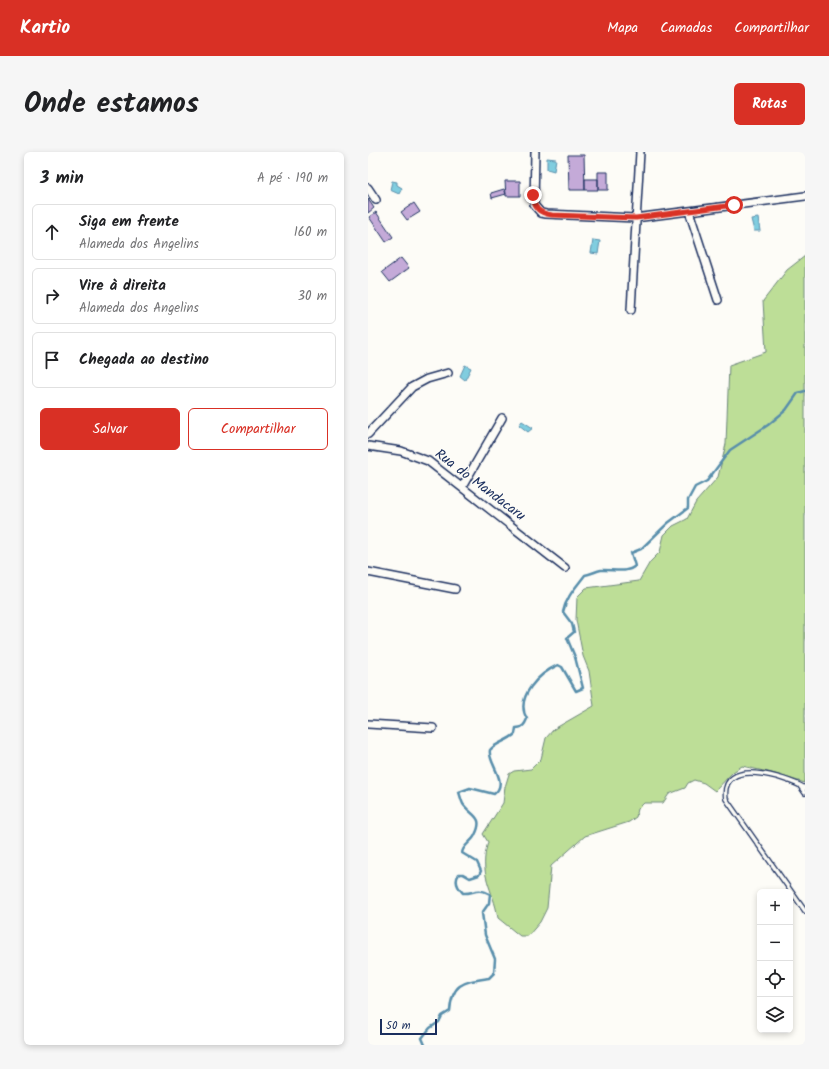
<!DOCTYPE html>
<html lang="pt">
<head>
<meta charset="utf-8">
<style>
	:root { --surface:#fff; --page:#f6f6f6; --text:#202124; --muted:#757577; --line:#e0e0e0; --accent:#d93025 }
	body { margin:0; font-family:Kalam,sans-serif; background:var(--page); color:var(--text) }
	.controls { position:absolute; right:12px; bottom:12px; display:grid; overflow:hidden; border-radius:6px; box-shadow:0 2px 6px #0003 }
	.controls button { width:36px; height:36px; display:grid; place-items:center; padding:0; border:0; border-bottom:1px solid var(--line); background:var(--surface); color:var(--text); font:20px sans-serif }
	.scale { position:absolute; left:12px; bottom:10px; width:57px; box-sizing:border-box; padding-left:4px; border:2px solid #1b2f5e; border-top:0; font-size:11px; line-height:14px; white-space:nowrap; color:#1b2f5e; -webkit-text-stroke:3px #fdfcf7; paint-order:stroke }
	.stop { position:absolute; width:12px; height:12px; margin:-9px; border:3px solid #d93025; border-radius:50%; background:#fff }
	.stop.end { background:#d93025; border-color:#fff; box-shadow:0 1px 4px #0008 }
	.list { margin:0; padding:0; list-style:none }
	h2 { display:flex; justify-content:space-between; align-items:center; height:52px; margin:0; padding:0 16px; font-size:17px }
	h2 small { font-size:13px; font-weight:400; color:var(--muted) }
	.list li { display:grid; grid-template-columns:26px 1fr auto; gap:12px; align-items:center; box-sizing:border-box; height:56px; margin:0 8px 8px; padding:0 8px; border:1px solid var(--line); border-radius:6px }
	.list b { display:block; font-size:15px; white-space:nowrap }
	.list p { margin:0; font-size:13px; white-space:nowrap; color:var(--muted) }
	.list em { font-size:13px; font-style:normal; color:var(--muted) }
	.actions { display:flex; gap:8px; padding:12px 16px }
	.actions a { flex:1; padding:9px 0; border:1px solid var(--accent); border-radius:6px; text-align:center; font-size:14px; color:var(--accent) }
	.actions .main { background:var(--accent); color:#fff }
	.icon { flex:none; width:22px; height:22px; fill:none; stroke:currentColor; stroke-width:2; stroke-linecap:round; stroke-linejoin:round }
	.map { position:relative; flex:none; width:437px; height:893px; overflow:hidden; border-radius:6px }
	header { display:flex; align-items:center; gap:24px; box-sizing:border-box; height:56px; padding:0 20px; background:var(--accent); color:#fff }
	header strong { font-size:19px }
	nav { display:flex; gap:22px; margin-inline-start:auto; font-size:14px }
	.intro { display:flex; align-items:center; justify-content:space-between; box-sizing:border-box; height:96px; padding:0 24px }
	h1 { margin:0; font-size:28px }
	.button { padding:10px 18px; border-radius:6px; background:var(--accent); color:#fff; font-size:14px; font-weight:700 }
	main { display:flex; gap:24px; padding:0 24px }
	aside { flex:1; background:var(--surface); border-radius:6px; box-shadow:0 2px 6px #0003 }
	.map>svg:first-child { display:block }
	.green { fill:#bdde97; stroke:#6c867a }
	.water { fill:#80cddf; stroke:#588eab }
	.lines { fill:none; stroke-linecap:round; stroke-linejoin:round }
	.stream { stroke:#588eab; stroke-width:2.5 }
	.building { fill:#c4aad8; stroke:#1b2f5e }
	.service-casing { stroke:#1b2f5e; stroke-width:6 }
	.minor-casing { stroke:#1b2f5e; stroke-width:10 }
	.service { stroke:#fdfcf7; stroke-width:3.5 }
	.minor { stroke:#fdfcf7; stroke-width:7 }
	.route { stroke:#d93025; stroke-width:5 }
	.labels { text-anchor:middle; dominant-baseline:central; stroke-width:3; stroke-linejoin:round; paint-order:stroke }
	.street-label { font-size:14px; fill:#1b2f5e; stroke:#fdfcf7 }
</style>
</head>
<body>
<header>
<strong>Kartio</strong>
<nav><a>Mapa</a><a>Camadas</a><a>Compartilhar</a></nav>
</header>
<div class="intro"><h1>Onde estamos</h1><a class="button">Rotas</a></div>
<main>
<aside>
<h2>3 min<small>A pé · 190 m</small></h2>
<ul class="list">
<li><svg class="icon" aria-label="ahead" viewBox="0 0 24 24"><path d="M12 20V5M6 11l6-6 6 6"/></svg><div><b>Siga em frente</b><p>Alameda dos Angelins</p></div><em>160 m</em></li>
<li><svg class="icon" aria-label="right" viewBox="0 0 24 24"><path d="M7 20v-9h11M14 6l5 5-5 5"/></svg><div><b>Vire à direita</b><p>Alameda dos Angelins</p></div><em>30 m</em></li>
<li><svg class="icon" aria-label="arrive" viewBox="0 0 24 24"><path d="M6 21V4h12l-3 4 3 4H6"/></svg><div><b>Chegada ao destino</b></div></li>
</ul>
<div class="actions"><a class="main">Salvar</a><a>Compartilhar</a></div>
</aside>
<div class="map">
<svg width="437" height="893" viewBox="0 0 437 893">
	<rect width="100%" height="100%" fill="#fdfcf7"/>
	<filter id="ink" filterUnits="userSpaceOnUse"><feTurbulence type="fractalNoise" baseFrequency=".025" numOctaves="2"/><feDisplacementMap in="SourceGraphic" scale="8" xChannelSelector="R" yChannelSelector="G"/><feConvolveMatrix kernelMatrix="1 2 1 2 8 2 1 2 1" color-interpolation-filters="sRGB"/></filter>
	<g filter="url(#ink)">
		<path class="green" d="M437 104V631L400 620 374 614 365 620 347 639 336 631 326 628 320 631 317 636 301 642 295 651H276L270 657 268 665 261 670 217 684 183 714 179 756 172 770 160 784H152L130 766C125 735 110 724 120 690L115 682 135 651 137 635 141 622 146 619 163 617 173 607 178 586 186 577 226 554 221 519 215 504 208 468 209 445 218 436 271 429 282 410 292 400 296 383 305 374 319 367 328 350 350 325 358 292 361 213 398 200 395 149 419 118Z"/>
		<path class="water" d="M179 6 188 7 186 19 179 17Z
			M24 29 29 30V33L34 36 31 42 22 38Z
			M390 66 392 79H386L383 67Z
			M225 88 232 89 230 102 223 101Z
			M97 213 103 216 97 228 92 224Z
			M154 269 165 276 160 280 151 273Z"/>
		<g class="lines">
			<path class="stream" d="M57 893 54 886 62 876 71 870 74 864 82 859C84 830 96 830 121 826L126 821 127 807 117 783 114 761 121 751 122 742C109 735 105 742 95 741 90 736 86 729 91 722H95L102 726 111 723 113 719 109 710 94 701C95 693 104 690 107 683 117 664 103 664 95 652 93 648 92 643 91 640L102 636 126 642C142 630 119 611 122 598 129 590 140 589 147 582L148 576C155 576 157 572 159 567 146 545 172 521 190 513L194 515 208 539 215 536 207 505 199 486 206 480 204 472 195 460C198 445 208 435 217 423 223 422 228 419 233 418 244 417 258 422 267 414L263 401 273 397 300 371 320 356V348L327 335 339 329 362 298 400 273 418 258 430 241 437 239"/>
		</g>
		<path class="building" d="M200 3H216L217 38H201Z
			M230 20H240V38H230Z
			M217 27H230V38H217Z
			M137 29H152V44H138Z
			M136 37 138 42 124 46 123 41Z
			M0 47 6 56 0 61Z
			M46 51 52 60 39 68 33 60Z
			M8 60 25 85 18 90 1 65Z
			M33 106 41 116 22 130 14 120Z"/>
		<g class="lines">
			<g class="service-casing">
				<path id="service" d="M432 634 437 641
					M437 636C418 625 351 604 358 647L437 759"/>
			</g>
			<g class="minor-casing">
				<path id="minor" d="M167 0 166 53 173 61 178 62 267 66 437 44
					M0 36 8 48
					M321 59 350 148
					M263 158 272 0
					M0 282 44 235 59 227 80 221
					M0 294 33 299 60 309 197 416
					M94 335 134 266
					M0 420 87 437
					M0 572 65 576"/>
			</g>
			<use href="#service" class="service"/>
			<use href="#minor" class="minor"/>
		</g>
	</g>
	<g class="lines" filter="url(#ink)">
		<path class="route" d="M165 43C166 57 171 61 184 63L268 66 366 53"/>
	</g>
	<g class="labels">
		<g class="street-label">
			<text transform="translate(112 333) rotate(37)">Rua do Mandacaru</text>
		</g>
	</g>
</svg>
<div class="controls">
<button>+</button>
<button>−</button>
<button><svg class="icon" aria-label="locate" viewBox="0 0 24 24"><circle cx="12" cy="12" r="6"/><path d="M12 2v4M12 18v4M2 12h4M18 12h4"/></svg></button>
<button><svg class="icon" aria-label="layers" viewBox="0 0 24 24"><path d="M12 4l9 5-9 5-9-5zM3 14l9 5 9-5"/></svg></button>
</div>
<div class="scale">50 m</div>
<div class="stop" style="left:366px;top:53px"></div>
<div class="stop end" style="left:165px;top:43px"></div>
</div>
</main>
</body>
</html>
